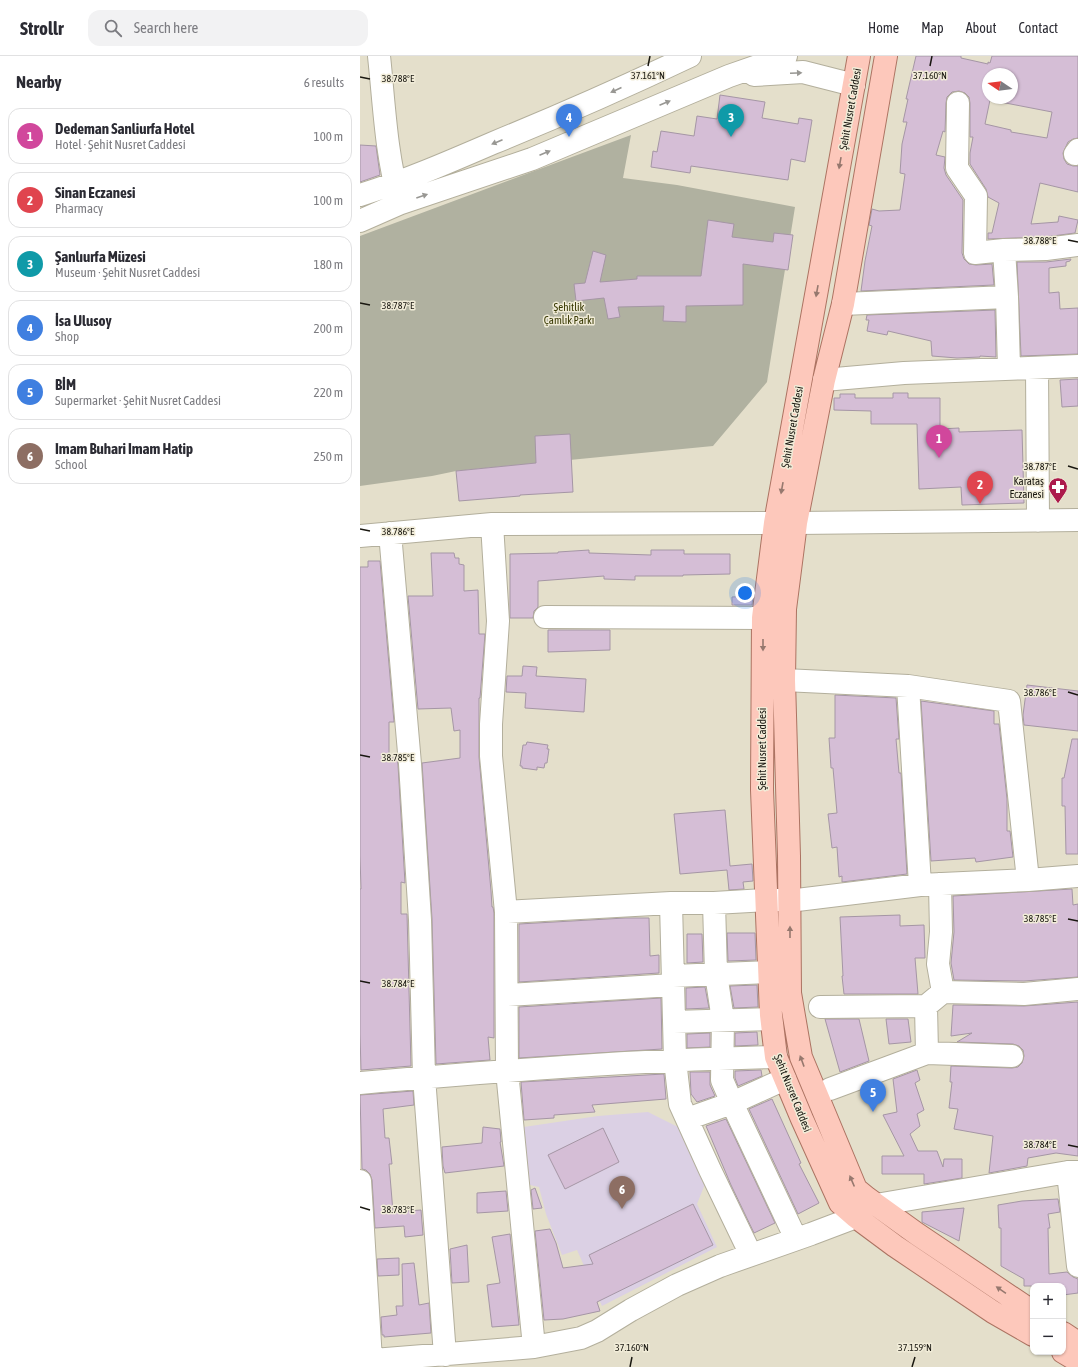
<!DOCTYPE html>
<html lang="en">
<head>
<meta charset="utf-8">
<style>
	:root { --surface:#fff; --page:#f2f2f3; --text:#2b2b33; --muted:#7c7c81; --line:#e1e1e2; --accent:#0b8043 }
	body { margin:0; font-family:"Asap Condensed",sans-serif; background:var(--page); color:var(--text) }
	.controls { position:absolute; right:12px; bottom:12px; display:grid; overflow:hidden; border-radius:8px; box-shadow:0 1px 3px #0004 }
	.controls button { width:36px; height:36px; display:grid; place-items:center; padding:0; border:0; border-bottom:1px solid var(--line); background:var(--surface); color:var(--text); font:20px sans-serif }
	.compass { position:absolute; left:622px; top:12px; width:36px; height:36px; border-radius:50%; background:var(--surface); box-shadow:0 1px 3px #0004; rotate:283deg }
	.you { position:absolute; left:385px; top:537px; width:14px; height:14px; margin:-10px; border:3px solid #fff; border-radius:50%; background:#1a73e8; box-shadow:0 0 0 6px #1a73e833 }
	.badge { display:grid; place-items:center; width:26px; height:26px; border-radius:50%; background:var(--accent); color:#fff; font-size:13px; font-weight:700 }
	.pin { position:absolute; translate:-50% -33px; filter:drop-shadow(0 1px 2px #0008) }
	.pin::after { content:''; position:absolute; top:21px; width:14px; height:12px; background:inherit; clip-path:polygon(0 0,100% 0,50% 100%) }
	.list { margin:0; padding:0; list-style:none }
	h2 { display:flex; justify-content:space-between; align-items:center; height:52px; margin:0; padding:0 16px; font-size:17px }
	h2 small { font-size:13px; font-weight:400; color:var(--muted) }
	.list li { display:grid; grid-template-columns:26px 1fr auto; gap:12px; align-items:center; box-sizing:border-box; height:56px; margin:0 8px 8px; padding:0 8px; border:1px solid var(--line); border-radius:12px }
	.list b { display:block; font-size:15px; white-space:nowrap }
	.list p { margin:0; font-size:13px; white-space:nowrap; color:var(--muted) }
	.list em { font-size:13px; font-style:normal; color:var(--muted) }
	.icon { flex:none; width:22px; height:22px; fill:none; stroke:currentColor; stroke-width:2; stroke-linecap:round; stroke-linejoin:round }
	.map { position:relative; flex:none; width:718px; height:1311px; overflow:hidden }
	header { display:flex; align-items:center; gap:24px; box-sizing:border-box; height:56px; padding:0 20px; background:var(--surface); border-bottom:1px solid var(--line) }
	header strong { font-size:19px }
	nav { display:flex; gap:22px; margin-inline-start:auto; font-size:14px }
	.search { width:280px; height:36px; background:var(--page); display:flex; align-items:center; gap:10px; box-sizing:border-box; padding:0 14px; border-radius:12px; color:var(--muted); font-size:15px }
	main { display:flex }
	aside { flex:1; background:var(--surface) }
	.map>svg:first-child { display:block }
	.education { fill:#dbd0e4 }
	.green { fill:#b0b1a0 }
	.building { fill:#d5bed6; stroke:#a596a5; fill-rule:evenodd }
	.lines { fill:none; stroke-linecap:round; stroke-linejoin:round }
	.minor-casing { stroke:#b3af9c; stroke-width:24 }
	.major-casing { stroke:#ac7362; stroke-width:24 }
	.minor { stroke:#fff; stroke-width:22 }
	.major { stroke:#fdc8bb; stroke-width:22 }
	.oneway { fill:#989793 }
	.oneway2 { fill:#96786e }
	.ticks { fill:none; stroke:#191710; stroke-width:1.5 }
	.labels { text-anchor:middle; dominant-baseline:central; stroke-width:3; stroke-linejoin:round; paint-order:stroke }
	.street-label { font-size:11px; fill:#191710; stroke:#f1ecd8 }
	.park-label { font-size:11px; fill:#373802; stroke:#f1ecd8 }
	.poi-label { font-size:11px; fill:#191710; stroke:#f1ecd8; text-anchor:end }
	.ticks-label { font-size:10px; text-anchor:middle; fill:#191710; stroke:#f1ecd8; stroke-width:3; stroke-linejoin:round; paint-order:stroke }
</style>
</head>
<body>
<header>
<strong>Strollr</strong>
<div class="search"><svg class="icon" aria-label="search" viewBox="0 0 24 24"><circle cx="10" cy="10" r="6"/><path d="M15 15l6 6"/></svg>Search here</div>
<nav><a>Home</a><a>Map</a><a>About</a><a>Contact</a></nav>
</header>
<main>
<aside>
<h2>Nearby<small>6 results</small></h2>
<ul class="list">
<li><span class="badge" style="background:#d1479c">1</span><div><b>Dedeman Sanliurfa Hotel</b><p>Hotel · Şehit Nusret Caddesi</p></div><em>100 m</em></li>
<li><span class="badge" style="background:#e0444e">2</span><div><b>Sinan Eczanesi</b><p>Pharmacy</p></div><em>100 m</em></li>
<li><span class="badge" style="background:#0f9aa8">3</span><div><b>Şanlıurfa Müzesi</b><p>Museum · Şehit Nusret Caddesi</p></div><em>180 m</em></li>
<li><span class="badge" style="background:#3f7fe0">4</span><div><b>İsa Ulusoy</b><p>Shop</p></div><em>200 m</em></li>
<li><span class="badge" style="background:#3f7fe0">5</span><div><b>BİM</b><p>Supermarket · Şehit Nusret Caddesi</p></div><em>220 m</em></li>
<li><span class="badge" style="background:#8d6e63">6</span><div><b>Imam Buhari Imam Hatip</b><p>School</p></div><em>250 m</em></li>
</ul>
</aside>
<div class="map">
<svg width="718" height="1311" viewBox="0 0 718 1311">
	<rect width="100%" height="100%" fill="#e4dfcb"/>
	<path class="education" d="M288 1056 318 1071 345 1128 337 1148 357 1191 242 1250 217 1194 202 1199 186 1158 179 1131 161 1127 157 1072 238 1060Z"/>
	<path class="green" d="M271 79 263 122 317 129 435 151 407 326 353 390 96 415 72 420 0 430V180Z"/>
	<path class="building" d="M556 0H601V2L628 8V6L630 7 632 0H718V82L713 83 708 86 703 97 704 103 707 108 713 110H718V136L680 127 671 168 698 166 699 160 718 164 715 177 685 181 628 183V177H632L639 147 628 141 626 133 610 108V97L613 81H610V47L609 41 605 37 599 35 592 36 587 41 586 47 585 76 583 75 576 99 585 101 584 112 586 119 603 144 602 197 604 203 609 208 616 209 632 208 634 229 501 235 505 205 512 170 509 169 512 153 519 155 540 154 545 118 540 117 542 88 547 66H543L548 43H546ZM628 18H652V42H628ZM630 44 692 56 687 82 651 76V74L625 68Z
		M360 39 405 46 402 62 438 68 439 62 452 64 445 106 431 103 428 124 331 110 330 117 291 111 293 95 297 96 301 75 334 80 337 60 357 63Z
		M0 89 16 90 20 119 0 126Z
		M348 164 374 168 372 181 413 186 414 177 433 179 428 214 383 208V249L326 250V266L303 265 304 250 258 251 260 261 248 263 244 242 216 245 214 228 225 227 233 195 246 199 240 226 277 223V220H341Z
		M711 203 710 205 706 206V210L689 212V237L699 236 700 253 718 252V298L661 300 657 206H686Z
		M635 254 636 301 620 300V301L597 302 572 300 571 285 528 275 527 279 507 275 509 264H506L507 259Z
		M718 323V350L702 351 700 324Z
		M533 337H548V342H580V373L599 372V376L662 374 664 447 602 449 601 431 559 433 557 368H511V355L474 354V342H480V338H495V342H533Z
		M210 378 213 436 160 439V440L99 445 96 415 176 407 175 380Z
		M229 494V497L291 499V494H324V498H370V518L323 519V520H275V524L244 523V520L178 525V551L174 555 173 562H150V498L198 497V496Z
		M71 497H94L95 502H99V508L104 509V535L118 534 119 578H125L120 642H119V701L131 835 132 851H133L134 857V982L128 981 130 1004 76 1008 72 863 62 707 100 702V674L94 675 91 652 58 653 48 540H73Z
		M8 505H20L34 666H29V702H37L38 709 45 827 41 826V858H47L51 1010 1 1014 0 978V833H1L0 800V511H8Z
		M393 540 392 549H372V541Z
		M188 574H250V594L188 596Z
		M163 610 177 611 176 620 226 623 224 656 165 652 166 637 146 636 147 620H162Z
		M667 629 718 635V675L664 669 663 659Z
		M475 639 536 642 539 683H536L539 717H541L547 818 482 826V820L479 821 477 791 472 792 468 758 477 757 473 712H471L469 682H475Z
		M561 645 634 655V668H639L647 743V775H650L653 801 616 806 615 802 571 805Z
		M712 683H718V798H706L705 750H702V722H704Z
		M167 686 188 689 187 693H189L187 707H185L184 712 177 711V714L162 712V710H160L163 689H166Z
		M365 754 370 810 392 808 393 825 383 826 384 833 369 834 367 814 320 818 314 758Z
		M712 833 713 849 718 848V921L664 925 594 924 591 907 594 876 593 840Z
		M540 859V870L564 869 565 902H555L558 938H484L482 920H483L480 861Z
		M265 862H289L290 900 299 899V917L159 926V868Z
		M367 877H395L396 904 368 905Z
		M327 878H342L343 906 327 907Z
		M397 929 398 951 374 952 370 930Z
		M345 931 349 952 326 953V932Z
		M301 942 302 993 159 1002V951Z
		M718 946V1100L696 1097 668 1102 667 1110 629 1117 633 1080 594 1073 598 1053 589 1052 592 1026H590L591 1010 652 1012 658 1011 662 1007 664 1000 663 994 659 990 653 988 597 986 612 977 591 980 593 949 664 950Z
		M465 963H499L509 1005 480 1016Z
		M526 963H548L551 986 529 988Z
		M397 976 398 989 375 990V977Z
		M350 977V991L327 992V978Z
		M401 1014 402 1020 378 1030 375 1022V1015Z
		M557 1014 560 1024 555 1027 564 1054 557 1058 560 1070 550 1078 558 1095H577L583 1111 584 1103H602V1122L564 1128V1118H522V1100H544L523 1059 537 1056 533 1023Z
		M330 1016H350V1029L355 1040 337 1046 331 1038Z
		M304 1018 306 1043 232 1049 235 1056 194 1059V1062L164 1064 161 1026Z
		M53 1035 54 1049 23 1053 25 1082H29L32 1108H29L33 1156 61 1154 63 1179 45 1181 44 1170 15 1172 12 1124 10 1118 6 1114 2 1113 0 1039Z
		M412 1043 441 1107 439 1108 459 1147 438 1158 389 1053Z
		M366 1063 415 1167 394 1177 371 1129 346 1070Z
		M123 1071 140 1073 141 1086H140L144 1110 85 1117 83 1110 82 1091 122 1087Z
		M243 1072 259 1106 205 1133 188 1099Z
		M175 1132 182 1152 173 1153 171 1134Z
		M146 1135 148 1155 117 1157V1137Z
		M698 1143 700 1156 688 1158 690 1172H688L689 1218 707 1216 713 1221 718 1223V1237L703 1239V1230H664V1223L641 1210V1172H639L638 1149 662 1145Z
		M333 1148 353 1189 237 1246 240 1255 203 1263 184 1264 175 1175 190 1173 196 1187 203 1212 233 1208 229 1199Z
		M604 1152 599 1185 562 1166V1156Z
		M150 1178 159 1269 132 1271 127 1229 140 1227 132 1181Z
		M107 1189 109 1226 92 1227 90 1193Z
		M39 1202V1219L18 1220 17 1203Z
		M54 1207 59 1249 69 1247 71 1277 24 1281V1279H22L21 1261 37 1259 36 1250H43L42 1208Z"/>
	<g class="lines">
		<g class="minor-casing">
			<path id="minor" d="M19 0C24 46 26 99 39 143
				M394 19 443 16 494 29
				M598 47 597 112 616 140 615 197 644 194 647 241 649 312
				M715 98 718 94
				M0 139C45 125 89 106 133 87 199 60 265 31 330 0
				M0 165 41 147 172 103 369 20 426 0
				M644 194 686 193 718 189
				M483 248 647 241
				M677 312 678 465
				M464 324 544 317 718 310
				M132 468 138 565 131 668V700L146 856 147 1015 174 1291
				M30 477 50 708 60 864 64 1021 85 1299
				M0 480 132 468 436 467 718 464
				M185 561 403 562
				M424 624 548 630 649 645 668 824
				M548 630 560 829
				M580 828 581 876 578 908 583 936
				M311 847 315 1004 320 1048 350 1114 391 1199
				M354 847 356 918 363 964 362 1024 372 1047 436 1183
				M146 856 311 847H354L406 844H437L560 829 668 824 718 820
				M313 920 409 916
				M147 939 313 929
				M566 950 567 997
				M460 951 566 950 583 936 664 938 718 933
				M314 966 411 963
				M0 1027C139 1015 277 1004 416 1001
				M470 1033 567 997 652 1000
				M327 1063 372 1047 425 1023
				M708 1116 718 1210
				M0 1125 11 1304
				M516 1149 708 1116H718
				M0 1305 174 1291 221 1282 237 1275 271 1254 317 1229 360 1210 451 1178 496 1161"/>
		</g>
		<g class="major-casing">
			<path id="major" d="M499 0 415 467 403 562 402 734 411 959 416 1001 442 1063 480 1147 496 1161 535 1190 633 1256 673 1279
				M526 0 483 248 464 324 436 467 425 553 424 624 429 800 430 937 441 1001 496 1133 507 1142 557 1178 673 1256
				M703 1277 718 1287
				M703 1296 718 1305"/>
		</g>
		<use href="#minor" class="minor"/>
		<use href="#major" class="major"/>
	</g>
	<defs><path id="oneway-solid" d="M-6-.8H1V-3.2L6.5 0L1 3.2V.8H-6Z"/></defs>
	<g class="oneway">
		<use href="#oneway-solid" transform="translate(436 17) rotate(-3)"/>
		<use href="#oneway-solid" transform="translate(256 34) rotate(156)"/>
		<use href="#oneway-solid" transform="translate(305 47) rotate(-23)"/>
		<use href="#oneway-solid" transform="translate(137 86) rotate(157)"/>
		<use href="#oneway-solid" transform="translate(185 97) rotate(-23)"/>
		<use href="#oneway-solid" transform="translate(62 140) rotate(-19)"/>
	</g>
	<g class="oneway2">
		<use href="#oneway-solid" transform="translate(480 107) rotate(100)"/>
		<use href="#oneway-solid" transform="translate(457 235) rotate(100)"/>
		<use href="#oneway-solid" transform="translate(422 432) rotate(100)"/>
		<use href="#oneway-solid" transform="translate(403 589) rotate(90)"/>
		<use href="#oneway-solid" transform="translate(430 876) rotate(-90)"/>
		<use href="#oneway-solid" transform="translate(442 1005) rotate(-110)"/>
		<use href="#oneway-solid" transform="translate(492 1125) rotate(-113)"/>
		<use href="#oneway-solid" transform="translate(641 1234) rotate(-146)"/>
	</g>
	<path class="ticks" d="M288 10 290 0M570 10 572 0M0 21 10 23M708 184 718 186M0 247 10 249M708 410 718 413M0 473 10 475M708 636 718 639M0 699 10 701M708 863 718 865M0 925 10 927M708 1089 718 1091M0 1151 10 1154M270 1311 272 1301M552 1311 555 1301"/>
	<defs>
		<g id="pharmacy-pin" transform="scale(1)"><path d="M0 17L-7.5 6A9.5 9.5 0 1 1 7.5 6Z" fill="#ac1a4c" stroke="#f1ecd8"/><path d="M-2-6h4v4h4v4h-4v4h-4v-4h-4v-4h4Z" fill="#fff"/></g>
	</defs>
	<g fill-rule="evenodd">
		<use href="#pharmacy-pin" x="698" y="431"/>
	</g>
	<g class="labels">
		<g class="street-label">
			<text transform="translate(490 53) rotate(-80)">Şehit Nusret Caddesi</text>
			<text transform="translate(432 371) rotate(-80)">Şehit Nusret Caddesi</text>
			<text transform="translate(402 693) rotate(-90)">Şehit Nusret Caddesi</text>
			<text transform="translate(433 1037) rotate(68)">Şehit Nusret Caddesi</text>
		</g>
		<g class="park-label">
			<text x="209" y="251">Şehitlik<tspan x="209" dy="13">Çamlık Parkı</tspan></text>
		</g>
		<g class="poi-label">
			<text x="684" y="425">Karataş<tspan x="684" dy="13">Eczanesi</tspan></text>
		</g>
	</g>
	<g class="ticks-label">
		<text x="288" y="23">37.161°N</text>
		<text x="570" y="23">37.160°N</text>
		<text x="38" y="26">38.788°E</text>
		<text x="680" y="188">38.788°E</text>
		<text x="38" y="253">38.787°E</text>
		<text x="680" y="414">38.787°E</text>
		<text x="38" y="479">38.786°E</text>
		<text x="680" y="640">38.786°E</text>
		<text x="38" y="705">38.785°E</text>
		<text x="680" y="866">38.785°E</text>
		<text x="38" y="931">38.784°E</text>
		<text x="680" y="1092">38.784°E</text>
		<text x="38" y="1157">38.783°E</text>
		<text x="272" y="1295">37.160°N</text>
		<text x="555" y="1295">37.159°N</text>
	</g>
</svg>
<div class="controls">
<button>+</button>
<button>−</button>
</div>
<svg class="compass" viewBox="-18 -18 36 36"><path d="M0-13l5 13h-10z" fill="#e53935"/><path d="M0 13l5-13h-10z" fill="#7c7c81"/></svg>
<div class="you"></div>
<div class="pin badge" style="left:579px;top:402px;background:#d1479c">1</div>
<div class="pin badge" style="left:620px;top:448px;background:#e0444e">2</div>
<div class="pin badge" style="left:371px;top:81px;background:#0f9aa8">3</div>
<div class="pin badge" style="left:209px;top:81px;background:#3f7fe0">4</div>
<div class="pin badge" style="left:513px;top:1056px;background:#3f7fe0">5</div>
<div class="pin badge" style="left:262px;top:1153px;background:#8d6e63">6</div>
</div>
</main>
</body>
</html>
